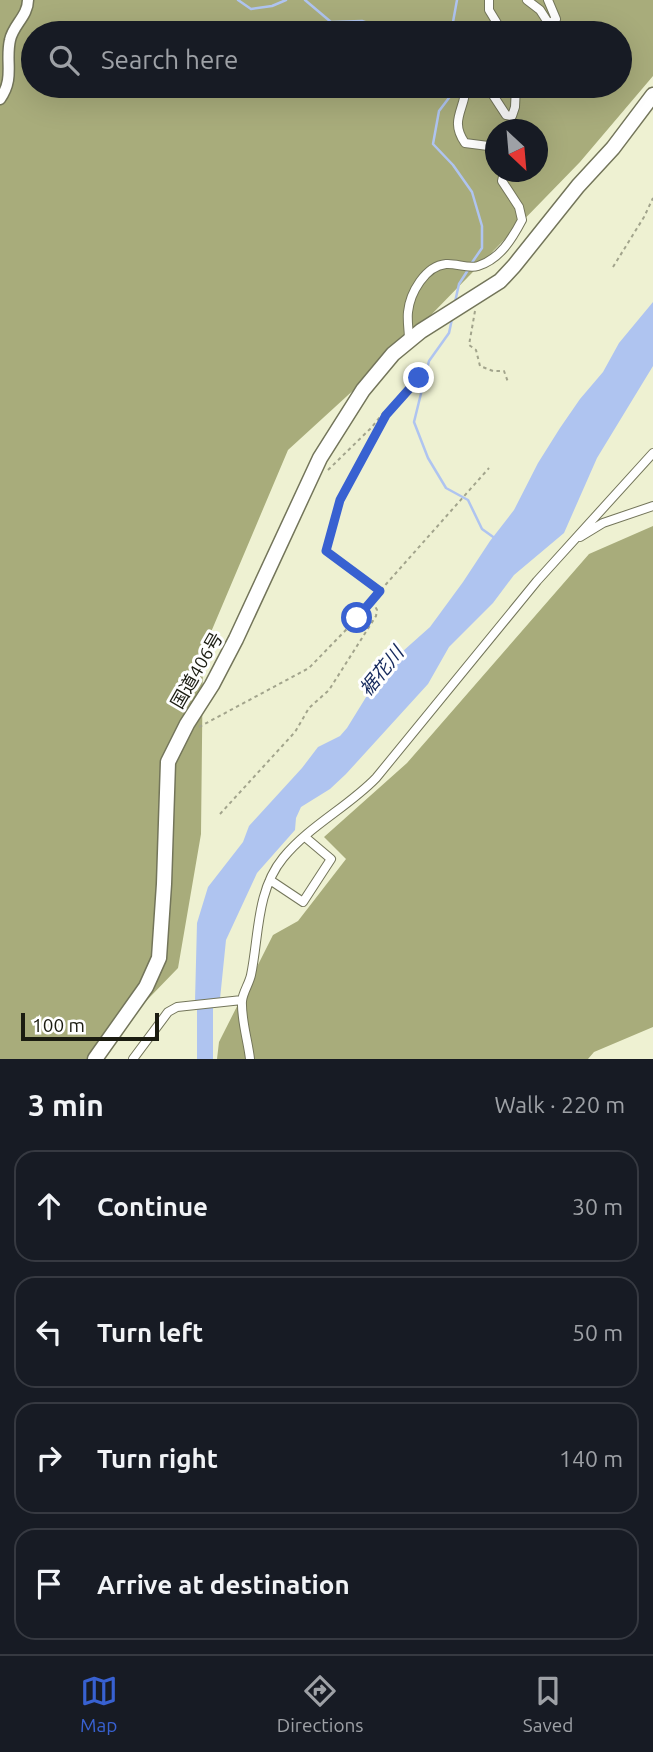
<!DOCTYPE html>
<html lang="en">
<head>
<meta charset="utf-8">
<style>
	:root { --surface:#171b24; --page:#242831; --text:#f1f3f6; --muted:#9ea1a6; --line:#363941; --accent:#3861d1 }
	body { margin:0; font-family:Ubuntu,"Noto Sans JP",sans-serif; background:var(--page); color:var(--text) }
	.compass { position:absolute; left:485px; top:119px; width:63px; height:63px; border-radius:50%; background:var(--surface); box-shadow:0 7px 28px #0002; rotate:154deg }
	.scale { position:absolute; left:21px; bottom:18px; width:138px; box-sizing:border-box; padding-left:7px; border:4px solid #1b1c11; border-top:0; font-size:19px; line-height:24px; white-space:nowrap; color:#1b1c11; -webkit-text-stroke:5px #fff; paint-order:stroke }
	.stop { position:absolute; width:21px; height:21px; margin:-16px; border:5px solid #3861d1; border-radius:50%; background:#fff }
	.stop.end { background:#3861d1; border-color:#fff; box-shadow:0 2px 7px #0008 }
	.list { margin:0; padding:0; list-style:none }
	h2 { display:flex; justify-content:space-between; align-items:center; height:91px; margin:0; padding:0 28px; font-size:30px }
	h2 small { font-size:23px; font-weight:400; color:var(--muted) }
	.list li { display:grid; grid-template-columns:46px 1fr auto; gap:21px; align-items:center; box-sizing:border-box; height:112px; margin:0 14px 14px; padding:0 14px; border:2px solid var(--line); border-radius:21px }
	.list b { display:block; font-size:26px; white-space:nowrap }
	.list em { font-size:23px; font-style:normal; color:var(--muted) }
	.icon { flex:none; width:38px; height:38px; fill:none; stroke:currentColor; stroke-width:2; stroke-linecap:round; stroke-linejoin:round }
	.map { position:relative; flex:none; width:653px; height:1059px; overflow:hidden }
	.search { position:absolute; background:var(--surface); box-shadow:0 7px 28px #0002; left:21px; right:21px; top:21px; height:77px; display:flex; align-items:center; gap:18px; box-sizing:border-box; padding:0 24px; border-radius:38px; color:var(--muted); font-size:26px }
	.sheet { height:595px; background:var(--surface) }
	nav { display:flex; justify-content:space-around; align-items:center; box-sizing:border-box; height:98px; border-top:2px solid var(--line); background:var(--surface); font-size:19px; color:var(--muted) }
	nav a { display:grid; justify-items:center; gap:4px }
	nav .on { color:var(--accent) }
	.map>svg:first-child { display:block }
	.forest { fill:#a8ac7b; fill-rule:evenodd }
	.water { fill:#afc4f0 }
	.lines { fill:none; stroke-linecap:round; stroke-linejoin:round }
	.stream { stroke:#afc4f0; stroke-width:2.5 }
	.river { stroke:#afc4f0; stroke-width:16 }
	.street-casing { stroke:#73755a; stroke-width:10 }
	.secondary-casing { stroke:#73755a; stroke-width:13 }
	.highway-casing { stroke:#73755a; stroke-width:17 }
	.path { stroke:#a2a48c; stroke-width:2; stroke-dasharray:3.5 3.5; stroke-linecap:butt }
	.street { stroke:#fff; stroke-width:8 }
	.secondary { stroke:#fff; stroke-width:10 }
	.highway { stroke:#fff; stroke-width:14 }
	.route { stroke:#3861d1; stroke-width:9 }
	.labels { text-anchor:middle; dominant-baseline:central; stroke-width:6; stroke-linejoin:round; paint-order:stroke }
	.street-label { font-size:18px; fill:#1b1c11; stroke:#fff }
	.water-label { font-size:19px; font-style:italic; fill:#14285c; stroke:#fff }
</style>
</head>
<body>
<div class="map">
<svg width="653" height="1059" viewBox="0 0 653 1059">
	<rect width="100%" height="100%" fill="#eef1d2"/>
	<path class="forest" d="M0 0H653V76L580 162 393 354 288 450 203 651 201 834 178 968 90 1059H0ZM33 33H620V86H33ZM496 130H538V172H496Z
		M653 526V1027L594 1052 588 1059H217L219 1042 273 935 298 921 346 859 324 837 407 763 589 554Z"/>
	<path class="water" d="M653 302V366L597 458 564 533 514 575 493 603 449 647 428 684 346 774 330 789 301 807 296 818 295 830 257 873 226 940 220 999 195 1001 197 923 208 887 243 842 249 826 302 768 318 747 340 736 347 728 384 668 430 627 463 582 490 541 514 510 538 463 560 428 580 399 603 372 619 343Z"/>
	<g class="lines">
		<path class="stream" d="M238 0 251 9 272 6 286 0
			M305 0 331 22 362 21 396 33
			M451 33 457 0
			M458 86 439 111 433 144 453 165 472 192 482 226V248L471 264
			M455 302 459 284 468 270
			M452 319 449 333 429 361 414 422 428 458 446 488 468 500 482 529 496 539"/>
		<path class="river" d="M205 1059V987"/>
		<g class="street-casing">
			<path id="street" d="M489 0V10L503 33
				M527 0 540 10 549 24 556 19 548 0
				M466 86C465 110 449 120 465 143L496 147
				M487 86 506 115 512 116 515 107 516 86
				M409 340C409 331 407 321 408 312 410 293 425 266 446 264 456 263 468 269 478 266 500 259 512 239 522 220L519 207 502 181 504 172
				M580 537 603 523 653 506
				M270 880 303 902 331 859 305 837
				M133 1059 168 1012 177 1007 242 1000
				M250 1059C248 1041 241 1019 242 1001 243 992 249 984 251 975 259 937 256 891 283 858 309 826 348 807 376 778L537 581 653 453"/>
		</g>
		<g class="secondary-casing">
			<path id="secondary" d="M0 99C15 78 5 62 10 40 13 25 28 16 28 0"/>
		</g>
		<g class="highway-casing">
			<path id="highway" d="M95 1059 146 987 159 958 164 884 168 762 187 724 212 685 236 639 320 458 363 390 393 354 421 331 500 281 514 266 578 186 613 148 653 95"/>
		</g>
		<path class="path" d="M613 267 644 217 653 198
			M475 311 469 345 476 350 480 366 493 371H504L508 382
			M328 470 371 428 384 412 388 411
			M379 590 326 551 340 500 386 415 419 378
			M199 727 309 668 373 602 380 591 489 468
			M220 814 295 732 309 708 329 690 376 616 377 610 373 602"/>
		<use href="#street" class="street"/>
		<use href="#secondary" class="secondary"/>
		<use href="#highway" class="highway"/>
	</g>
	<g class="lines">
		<path class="route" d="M357 618 380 591 326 551 340 500 386 415 419 378"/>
	</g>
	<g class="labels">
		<g class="street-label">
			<text transform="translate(196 670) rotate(-60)">国道406号</text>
		</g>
		<g class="water-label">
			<text transform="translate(381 671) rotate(-51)">裾花川</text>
		</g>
	</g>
</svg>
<svg class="compass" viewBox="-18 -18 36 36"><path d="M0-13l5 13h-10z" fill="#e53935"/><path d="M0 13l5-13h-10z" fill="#9ea1a6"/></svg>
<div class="scale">100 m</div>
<div class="stop" style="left:357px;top:618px"></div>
<div class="stop end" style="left:419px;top:378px"></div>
<div class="search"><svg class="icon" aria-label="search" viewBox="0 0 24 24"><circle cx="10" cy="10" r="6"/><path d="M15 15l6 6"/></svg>Search here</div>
</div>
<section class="sheet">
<h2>3 min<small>Walk · 220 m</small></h2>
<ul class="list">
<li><svg class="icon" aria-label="ahead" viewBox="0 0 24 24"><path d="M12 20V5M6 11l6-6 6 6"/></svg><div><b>Continue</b></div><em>30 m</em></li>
<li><svg class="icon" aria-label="left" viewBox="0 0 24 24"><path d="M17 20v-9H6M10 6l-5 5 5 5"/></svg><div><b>Turn left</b></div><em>50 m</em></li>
<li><svg class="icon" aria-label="right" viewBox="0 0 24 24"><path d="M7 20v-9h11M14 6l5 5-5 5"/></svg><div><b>Turn right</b></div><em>140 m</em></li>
<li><svg class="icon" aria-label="arrive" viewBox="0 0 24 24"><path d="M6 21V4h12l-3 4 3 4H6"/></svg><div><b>Arrive at destination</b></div></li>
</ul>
</section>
<nav>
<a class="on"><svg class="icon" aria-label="map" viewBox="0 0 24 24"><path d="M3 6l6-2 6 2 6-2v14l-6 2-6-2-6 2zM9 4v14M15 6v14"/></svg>Map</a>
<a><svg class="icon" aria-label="directions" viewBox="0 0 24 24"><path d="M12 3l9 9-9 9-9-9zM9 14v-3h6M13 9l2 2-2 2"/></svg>Directions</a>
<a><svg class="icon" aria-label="saved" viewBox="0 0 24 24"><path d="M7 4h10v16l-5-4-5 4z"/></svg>Saved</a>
</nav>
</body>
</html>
